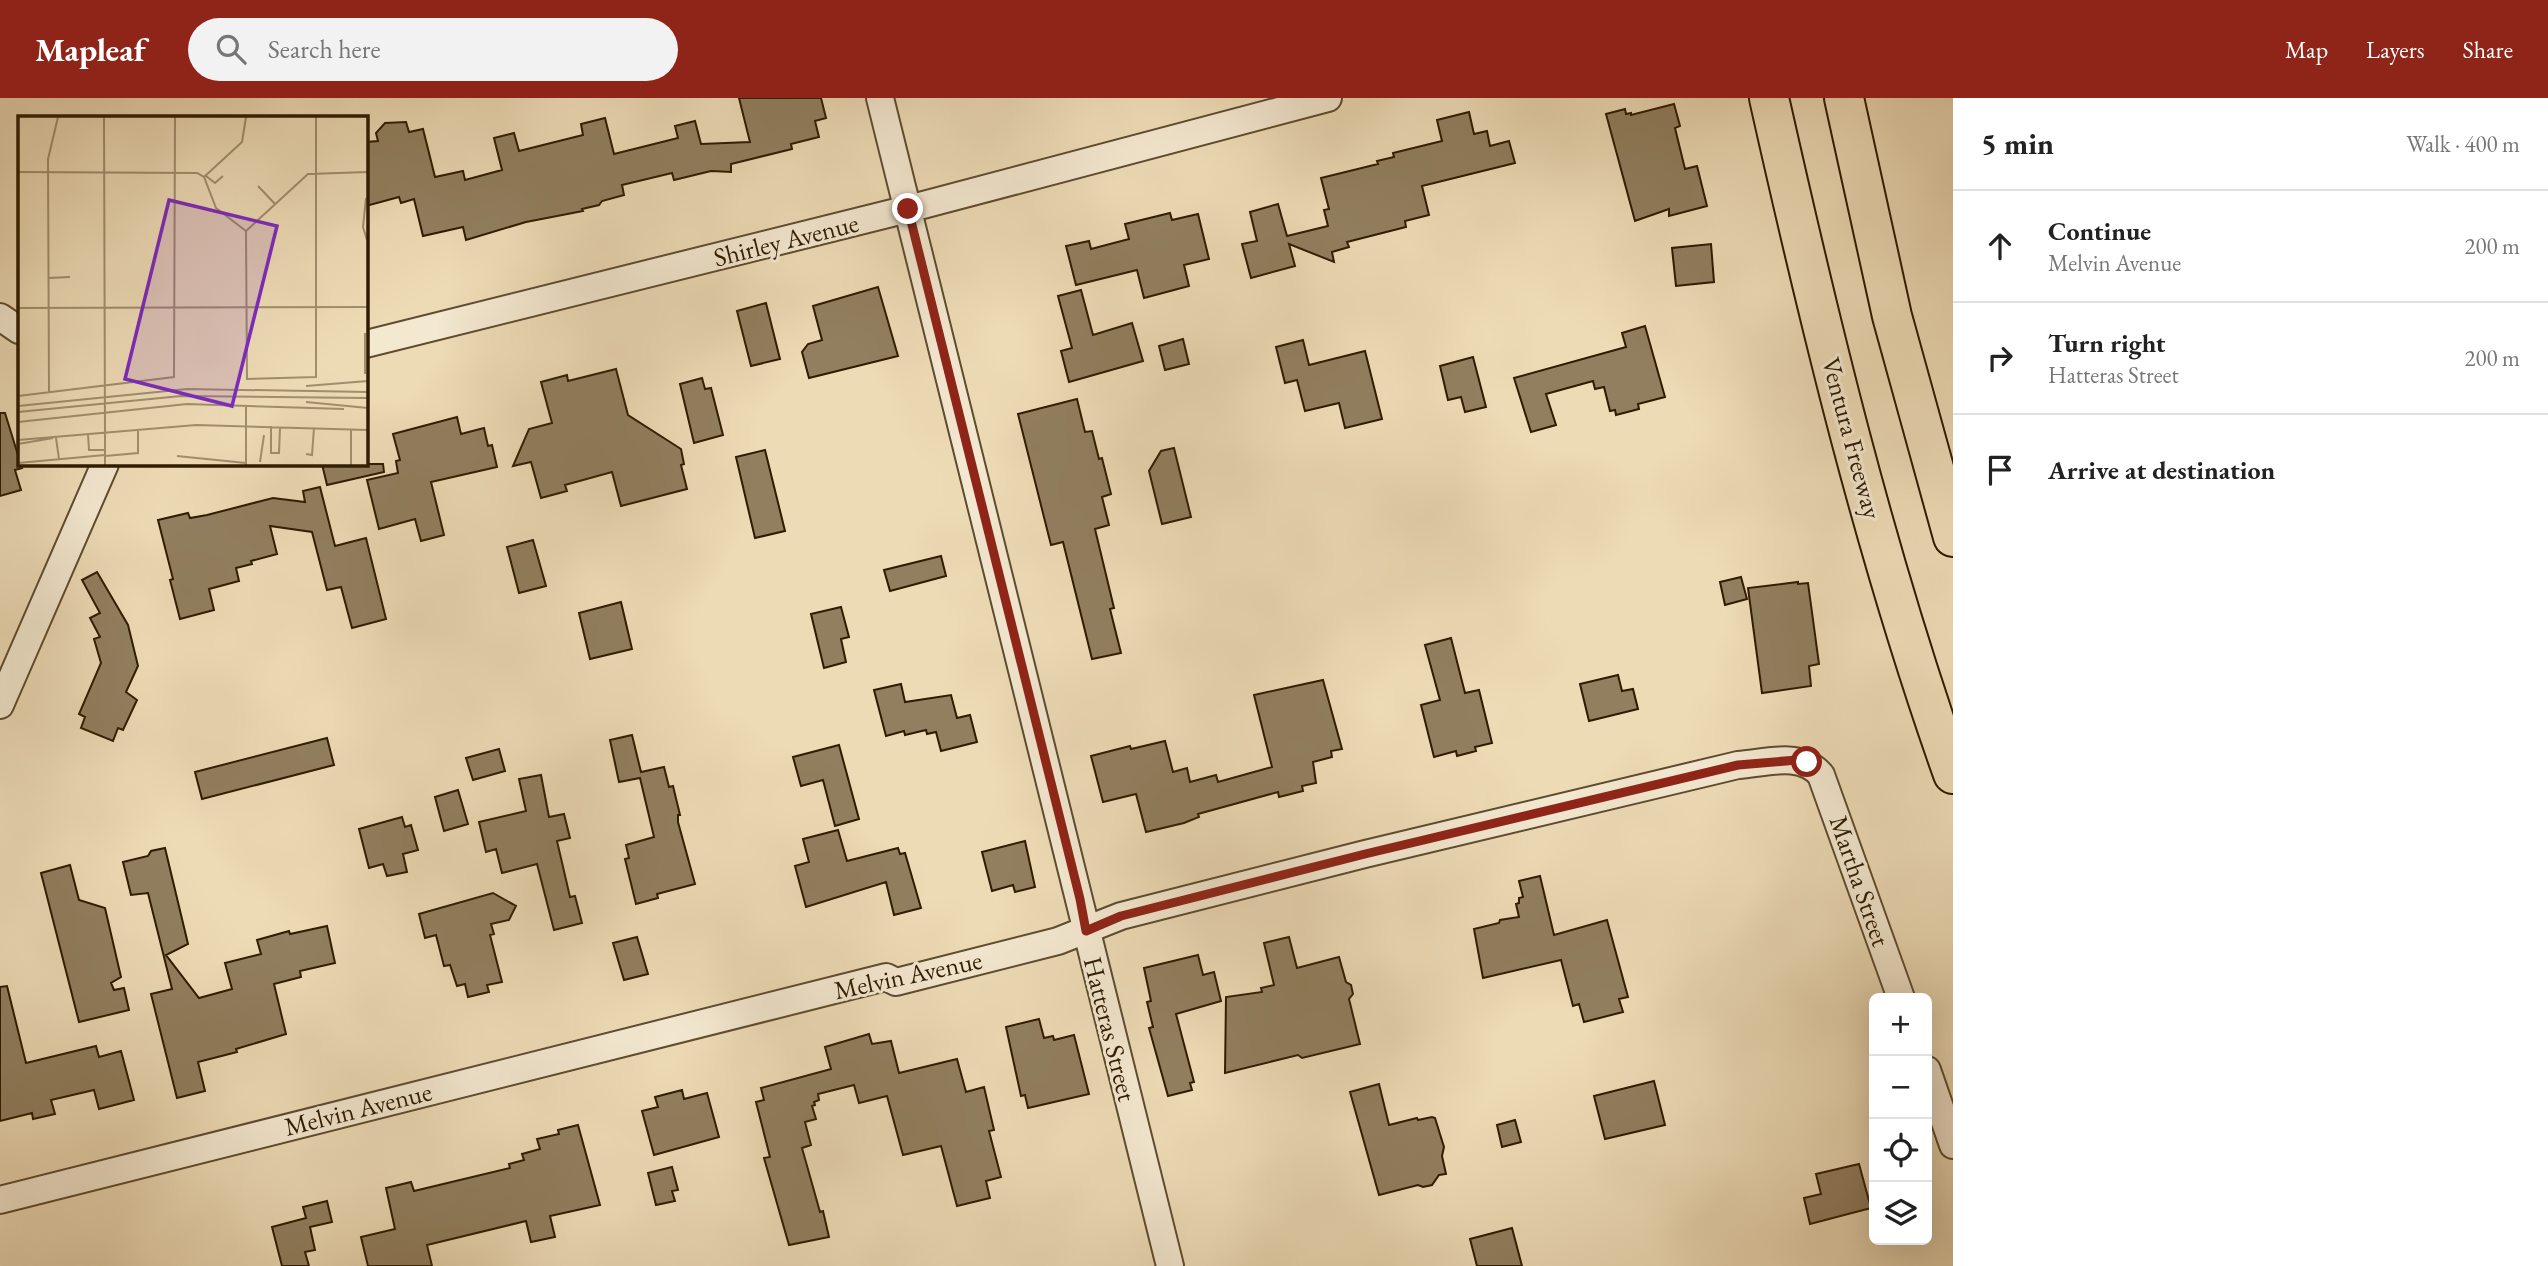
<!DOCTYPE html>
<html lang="en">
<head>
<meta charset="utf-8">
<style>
	:root { --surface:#fff; --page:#f2f2f2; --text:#222; --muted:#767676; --line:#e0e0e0; --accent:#8f2418 }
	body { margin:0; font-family:"EB Garamond",serif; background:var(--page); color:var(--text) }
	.controls { position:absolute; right:21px; bottom:21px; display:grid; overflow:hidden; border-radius:10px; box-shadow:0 7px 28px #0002 }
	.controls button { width:63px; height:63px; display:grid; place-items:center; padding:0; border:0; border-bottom:2px solid var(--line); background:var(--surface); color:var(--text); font:35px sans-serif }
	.stop { position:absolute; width:21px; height:21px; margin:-16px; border:5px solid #8f2418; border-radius:50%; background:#fff }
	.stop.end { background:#8f2418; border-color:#fff; box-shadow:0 2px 7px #0008 }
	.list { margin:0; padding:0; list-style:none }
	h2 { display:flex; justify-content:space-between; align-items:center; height:91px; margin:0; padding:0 28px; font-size:30px }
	h2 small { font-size:23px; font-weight:400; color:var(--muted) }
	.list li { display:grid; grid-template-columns:46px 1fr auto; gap:21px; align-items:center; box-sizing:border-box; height:112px; padding:0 28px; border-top:2px solid var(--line) }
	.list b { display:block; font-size:26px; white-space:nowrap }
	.list p { margin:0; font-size:23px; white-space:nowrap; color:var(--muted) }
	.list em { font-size:23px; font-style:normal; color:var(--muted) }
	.icon { flex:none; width:38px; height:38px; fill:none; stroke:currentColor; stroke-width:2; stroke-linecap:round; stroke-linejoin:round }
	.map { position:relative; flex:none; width:1953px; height:1168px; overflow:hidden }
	header { display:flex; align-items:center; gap:42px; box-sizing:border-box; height:98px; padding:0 35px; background:var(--accent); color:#fff }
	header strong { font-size:33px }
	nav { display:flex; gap:38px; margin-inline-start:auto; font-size:24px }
	.search { width:490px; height:63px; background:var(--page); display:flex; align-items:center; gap:18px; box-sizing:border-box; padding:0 24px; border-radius:38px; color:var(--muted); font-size:26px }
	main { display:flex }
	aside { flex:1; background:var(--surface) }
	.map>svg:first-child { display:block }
	.building { fill:#917f5f; stroke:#2e1b01; stroke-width:2 }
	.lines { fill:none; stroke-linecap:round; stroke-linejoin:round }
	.minor-casing { stroke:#5e4b2e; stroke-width:30 }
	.highway-casing { stroke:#2e1b01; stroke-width:42 }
	.minor { stroke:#f3e8d0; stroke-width:26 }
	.highway { stroke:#eddbb6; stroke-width:38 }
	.route { stroke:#8f2418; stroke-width:9 }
	.labels { text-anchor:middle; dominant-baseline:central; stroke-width:6; stroke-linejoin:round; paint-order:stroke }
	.street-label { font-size:26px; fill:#2e1b01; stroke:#f3e8d0 }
	.inset-road { fill:none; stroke:#a18e6e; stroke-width:2 }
	.view { fill:#7b2cbf; fill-opacity:0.15; stroke:#7b2cbf; stroke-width:3.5 }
	.inset-edge { fill:none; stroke:#2e1b01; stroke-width:3.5 }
</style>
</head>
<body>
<header>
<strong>Mapleaf</strong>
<div class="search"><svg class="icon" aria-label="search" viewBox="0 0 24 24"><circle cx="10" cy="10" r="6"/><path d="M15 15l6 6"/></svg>Search here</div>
<nav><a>Map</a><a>Layers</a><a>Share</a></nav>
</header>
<main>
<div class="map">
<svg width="1953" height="1168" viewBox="0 0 1953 1168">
	<rect width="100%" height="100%" fill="#eddbb6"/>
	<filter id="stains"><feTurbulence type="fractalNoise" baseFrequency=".00286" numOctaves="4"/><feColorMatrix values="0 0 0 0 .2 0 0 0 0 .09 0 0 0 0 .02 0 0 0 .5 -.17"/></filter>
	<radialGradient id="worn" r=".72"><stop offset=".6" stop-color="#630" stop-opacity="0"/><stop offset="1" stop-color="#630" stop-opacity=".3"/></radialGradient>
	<path class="building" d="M739 0H821L826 20 815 23 819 39 791 46 792 51 731 66V74L711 73 674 82 672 75 622 87 624 97 602 103 599 107 582 111 583 113 526 124 466 142 463 129 423 138 414 101 401 105 399 99 366 108V44L378 43 376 35 385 25 406 24 409 34 423 31 435 79 463 73 465 82 502 72 494 40 514 35 519 53 583 37 581 26 605 20 614 56 678 40 675 28 695 23 701 46 750 44Z
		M1674 6 1680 28 1675 30 1685 71 1697 68 1707 108 1669 118V111L1635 123 1606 16 1625 11 1626 16 1631 15V17Z
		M1469 14 1474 36 1487 33 1490 48 1509 43 1515 65 1422 88 1429 117 1405 123 1406 129 1347 144 1349 149 1332 154 1334 164 1289 146 1295 168 1251 180 1242 146 1257 143 1250 114 1278 106 1287 138 1328 128 1324 112 1329 111 1321 80 1378 66 1377 63 1394 59 1393 55 1442 43 1437 22Z
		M1170 115 1172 122 1198 116 1209 161 1184 167 1189 188 1144 200 1137 172 1076 187 1066 148 1089 143 1091 151 1129 141 1125 126Z
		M1711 146 1714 184 1676 188 1672 150Z
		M878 189 898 258 809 280 802 254 808 246 822 242 813 208Z
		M1081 192 1093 237 1132 225 1143 263 1069 284 1061 253 1072 250 1058 198Z
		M766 205 780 261 751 268 737 213Z
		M1645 228 1665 299 1638 306 1639 311 1616 317 1615 312 1610 313 1604 289 1595 291 1593 283 1546 296 1556 327 1531 334 1514 280 1626 249 1622 235Z
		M1183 241 1189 266 1165 272 1159 248Z
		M1303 242 1309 267 1365 253 1382 321 1345 330 1339 305 1305 313 1297 282 1285 285 1276 249Z
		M1473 259 1486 309 1465 314 1461 299 1448 302 1440 268Z
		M616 271 628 317 681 351 684 366 681 367 687 391 621 408 612 374 565 387 567 393 541 400 531 364 513 368 529 331 552 325 541 284 567 277 568 283Z
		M702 280 705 291 711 290 723 337 694 345 680 286Z
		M1077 301 1085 334 1092 333 1099 361 1102 360 1111 396 1102 399 1109 427 1095 431 1114 510 1110 511 1121 555 1092 561 1063 444 1051 447 1018 316Z
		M0 315H5L22 370 15 372 21 392 0 398Z
		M457 319 461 336 484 330 488 348 492 347 497 369 431 384 444 437 421 443 415 421 379 431 367 382 398 375 396 363 400 362 393 336Z
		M1174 350 1191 419 1162 426 1149 373 1161 353Z
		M765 352 785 433 755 440 736 359Z
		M322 366H383L384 374 327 387Z
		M320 389 335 448 366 440 386 521 352 530 341 489 327 492 312 434 270 428 277 456 251 463 252 466 236 470 239 483 209 491 214 512 180 521 170 482 173 481 158 422 188 415 190 420 207 417 273 400 305 404 303 393Z
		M533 442 546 488 519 495 507 449Z
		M941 458 946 478 890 493 884 472Z
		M97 474 128 527 138 568 126 594 137 602 123 632 118 630 113 643 81 630 85 619 79 616 101 565 94 541 100 539 90 520 100 515 82 482Z
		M1741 479 1747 501 1725 507 1720 484Z
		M1798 484V486L1808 485 1819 566 1809 568 1811 588 1762 595 1748 490Z
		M621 504 632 551 590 561 579 515Z
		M841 509 849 539 841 541 846 564 824 570 811 516Z
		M1451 540 1465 595 1479 592 1492 645 1475 649 1476 653 1457 658 1456 653 1434 659 1421 607 1440 602 1425 547Z
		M1618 577 1622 593 1633 591 1638 611 1589 623 1580 586Z
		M1323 582 1342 651 1331 653 1332 659 1313 664 1316 685 1302 688 1303 693 1279 699 1278 694 1198 716 1199 719 1184 725 1146 734 1136 696 1103 704 1091 658 1130 648 1131 651 1165 643 1173 674 1187 670 1190 684 1216 677 1218 684 1272 669 1254 597Z
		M901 586 905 604 951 597 957 620 970 617 977 644 941 653 936 634 927 636 926 632 905 637 904 633 886 638 874 592Z
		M632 637 641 674 664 669 669 689 673 688 680 717H678V724L695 786 657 796 658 800 636 806 625 761 629 760 626 747 654 739 640 680 619 684 610 642Z
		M327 640 334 667 202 701 195 674Z
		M839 647 859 721 835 728 823 682 801 688 793 659Z
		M499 651 505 673 473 682 466 660Z
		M541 677 549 719 564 716 570 740 557 743 570 799 575 798 582 825 554 832 537 766 502 775 496 751 486 754 479 724 526 713 519 681Z
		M458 692 468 726 444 733 435 699Z
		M402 719 405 729 411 727 418 752 403 756 407 774 387 778 383 766 369 770 359 731Z
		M838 732 847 763 898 750 900 756 905 755 921 810 894 817 886 784 806 809 795 768 809 764 803 741Z
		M1025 743 1035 789 1015 794 1013 787 992 793 982 754Z
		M165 750 188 846 166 857 199 900 232 891 225 865 261 856 257 842 289 833 290 836 327 828 335 865 300 873 301 879 274 886 286 936 236 951 237 954 198 964 205 993 177 1000 151 896 172 891 148 795 131 797 123 764 148 758 151 753Z
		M70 767 79 802 105 810 121 879 111 885 114 892 124 890 129 912 79 924 41 775Z
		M1540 778 1554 837 1607 822 1628 899 1619 901 1623 914 1584 924 1579 906 1573 908 1561 862 1483 880 1474 831 1499 825 1500 822 1519 819 1516 806 1519 805V800L1523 799 1519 783Z
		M493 795 516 808 509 822 491 826 494 836 490 837 502 884 487 887 489 894 468 899 465 886 457 888 450 867 444 868 436 837 425 840 419 816Z
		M637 839 648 876 624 882 613 845Z
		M1289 839 1297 870 1339 859 1346 884 1351 887 1353 896 1349 901 1360 946 1302 960 1298 957 1225 975 1226 899 1262 894 1261 890 1274 887 1264 845Z
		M1198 857 1203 877 1214 874 1221 903 1176 916 1194 984 1190 985 1192 992 1168 998 1149 930 1153 929 1147 904 1151 903 1144 870Z
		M7 888 26 965 96 948 99 959 121 953 134 1002 99 1011 94 992 51 1002 55 1016 33 1021 32 1015 0 1023V889Z
		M1039 921 1044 940 1053 938 1054 942 1074 937 1089 996 1028 1010 1025 997 1021 998 1006 929Z
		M869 936 872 946 891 943 899 975 957 961 966 994 984 989 994 1032 989 1033 1001 1079 986 1083 990 1100 957 1108 941 1048 903 1057 887 998 859 1005 854 987 818 996 819 1002 814 1004 815 1007 812 1008 816 1021 805 1024 811 1047 802 1050 820 1114 823 1113 829 1139 789 1147 764 1060 770 1059 756 1004 764 1002 761 990 831 971 825 949Z
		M1654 983 1665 1027 1605 1041 1594 998Z
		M1379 986 1389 1027 1417 1020 1418 1022 1432 1019 1435 1020 1444 1049 1442 1058 1446 1076 1439 1077 1432 1087 1423 1089 1418 1087 1379 1097 1350 994Z
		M682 992 684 1001 707 995 719 1039 654 1057 642 1013 658 1009 655 999Z
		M1515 1022 1521 1044 1502 1049 1497 1027Z
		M578 1027 600 1107 550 1118 555 1139 531 1144 526 1123 427 1147 432 1168H368L361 1139 395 1131 386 1090 411 1084 414 1093 510 1070 509 1066 524 1062 522 1056 540 1051 537 1041 559 1036 558 1032Z
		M1859 1066 1871 1110 1810 1126 1804 1100 1821 1096 1816 1076Z
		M672 1069 678 1092 672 1093 675 1103 656 1107 648 1075Z
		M327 1103 332 1124 310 1129 315 1152 305 1154 309 1168H282L272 1129 306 1120 303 1109Z
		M1512 1130 1522 1168H1477L1470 1141Z"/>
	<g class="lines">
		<g class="minor-casing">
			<path id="minor" d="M880 0 1170 1168
				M0 219 19 232
				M366 246 908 111 1328 0
				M0 607 105 366
				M1927 972 1953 1047
				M0 1102 886 879 896 884 1058 843 1121 818 1365 756 1738 667C1766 665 1801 653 1821 677L1901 900"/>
		</g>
		<g class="highway-casing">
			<path id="highway" d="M1769 0C1820 227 1875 456 1953 676
				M1844 0 1892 218 1953 439"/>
		</g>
		<use href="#minor" class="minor"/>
		<use href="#highway" class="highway"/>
	</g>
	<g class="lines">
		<path class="route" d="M908 111 1080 801 1086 833 1121 818 1365 756 1738 667 1797 662 1807 664"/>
	</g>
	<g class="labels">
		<g class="street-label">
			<text transform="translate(786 142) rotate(-14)">Shirley Avenue</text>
			<text transform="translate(1852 340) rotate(75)">Ventura Freeway</text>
			<text transform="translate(1860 783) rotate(71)">Martha Street</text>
			<text transform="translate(908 877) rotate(-12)">Melvin Avenue</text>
			<text transform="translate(1110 931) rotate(76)">Hatteras Street</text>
			<text transform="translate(358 1011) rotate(-14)">Melvin Avenue</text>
		</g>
	</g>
	<g transform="translate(18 18)">
		<rect width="350" height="350" fill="#eddbb6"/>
		<path class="inset-road" d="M86 1 87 317M0 56 179 57 186 61 198 92 228 115M188 60 197 67 205 60M186 61 224 26 228 1M240 70 257 88M348 82 345 111 349 124M228 115 229 263 298 261V1M228 115 290 58 350 56M30 162 52 161M0 192 350 191M347 217V258M288 270 350 265M31 277 30 43 40 1M0 280 156 261 157 1M288 286 350 292M0 290 169 273 350 276M228 290V349M0 296 163 280 350 282M0 306 169 288 326 293M253 310V337H261L262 312M333 313V349M87 317V349M70 318 71 334H87M38 322 41 343M0 324 178 309 350 314M0 328 35 322M288 338 294 339 296 312M87 340 120 337V313M159 340 228 347M242 346 246 319M0 347 87 339"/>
		<path class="view" d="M151 84 259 110 214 290 107 263Z"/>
		<rect width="350" height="350" class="inset-edge"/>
	</g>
	<rect width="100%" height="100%" filter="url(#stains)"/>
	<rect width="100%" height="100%" fill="url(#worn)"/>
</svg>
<div class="controls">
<button>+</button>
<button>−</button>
<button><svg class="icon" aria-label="locate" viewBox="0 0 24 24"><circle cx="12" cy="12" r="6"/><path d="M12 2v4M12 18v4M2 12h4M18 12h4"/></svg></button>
<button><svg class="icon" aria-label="layers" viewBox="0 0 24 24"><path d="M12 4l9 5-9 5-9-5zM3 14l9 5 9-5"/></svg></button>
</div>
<div class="stop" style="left:1807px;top:664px"></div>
<div class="stop end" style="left:908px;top:111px"></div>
</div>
<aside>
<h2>5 min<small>Walk · 400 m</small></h2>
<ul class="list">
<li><svg class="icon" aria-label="ahead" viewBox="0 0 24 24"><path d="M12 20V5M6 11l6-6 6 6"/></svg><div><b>Continue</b><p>Melvin Avenue</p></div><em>200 m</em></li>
<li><svg class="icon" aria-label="right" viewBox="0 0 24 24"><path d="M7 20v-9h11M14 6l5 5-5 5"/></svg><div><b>Turn right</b><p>Hatteras Street</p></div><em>200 m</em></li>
<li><svg class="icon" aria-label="arrive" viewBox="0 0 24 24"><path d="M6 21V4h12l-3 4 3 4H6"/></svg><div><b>Arrive at destination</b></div></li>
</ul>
</aside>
</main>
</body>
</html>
